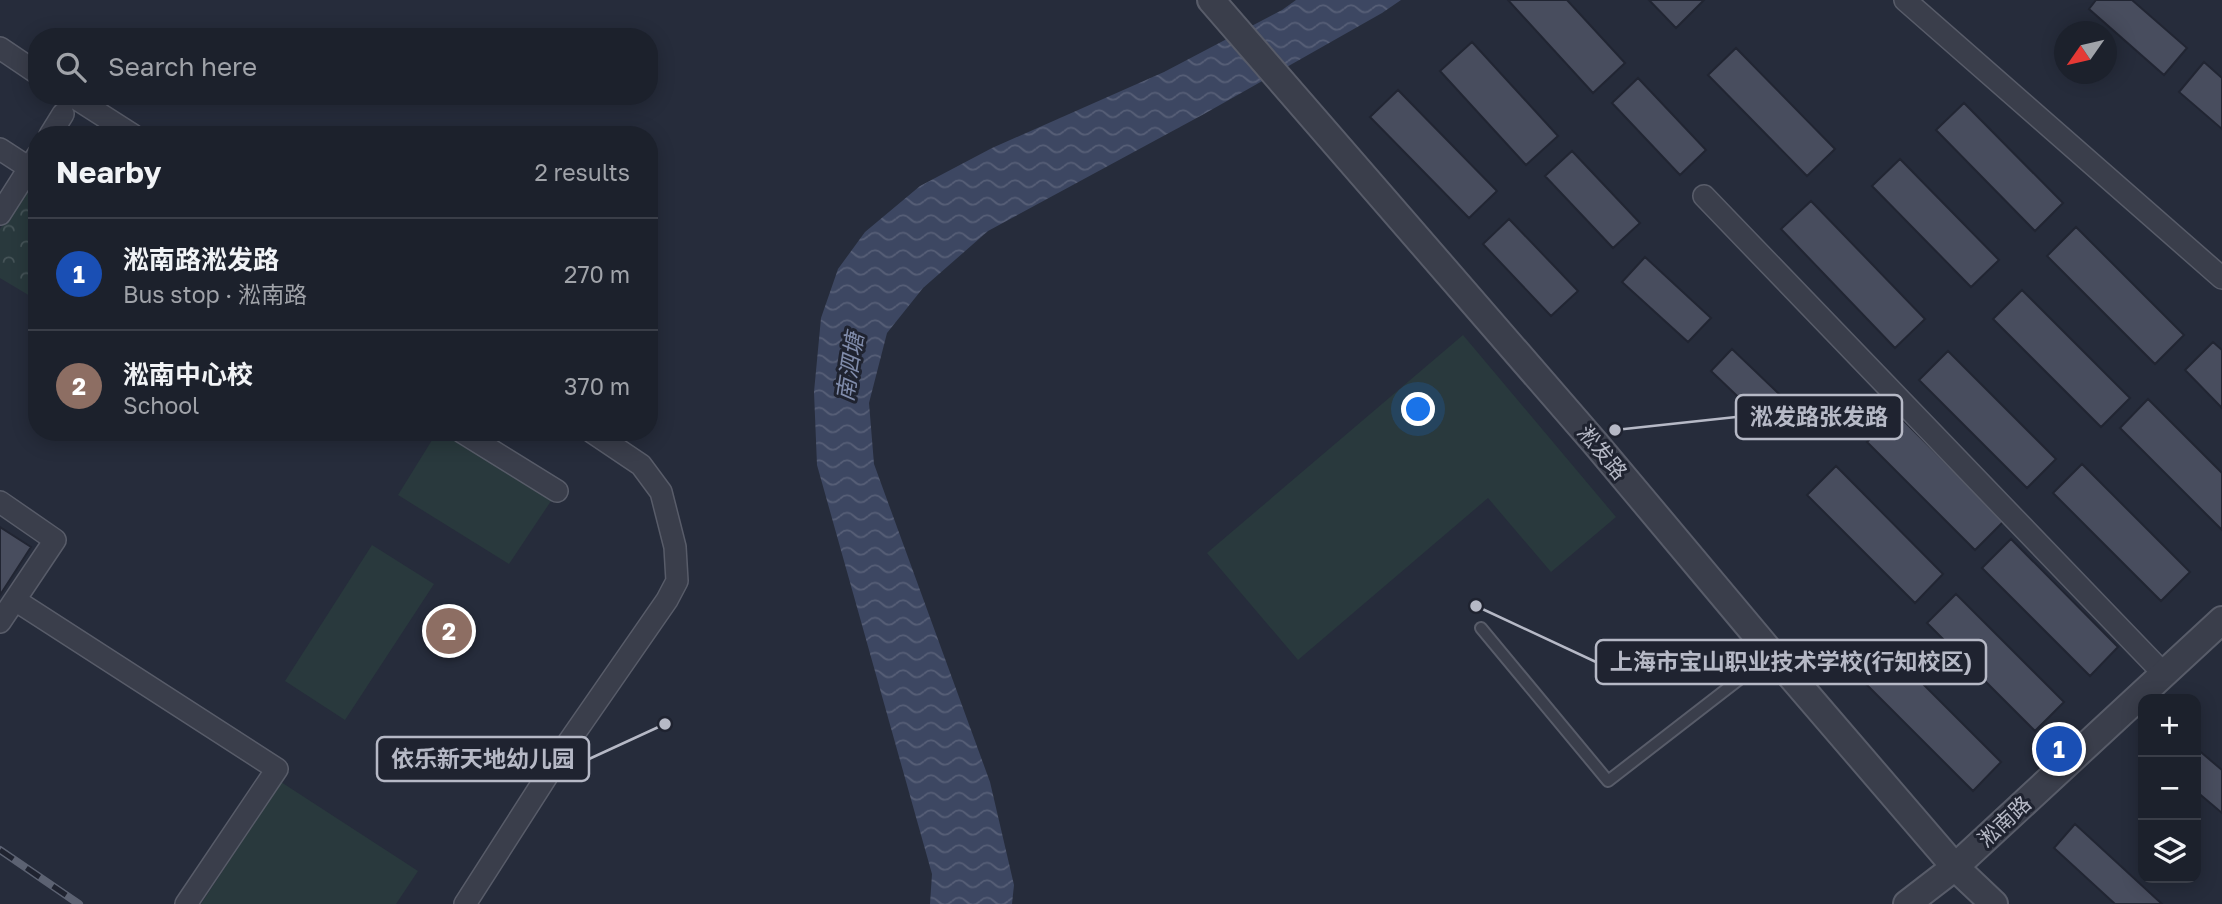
<!DOCTYPE html>
<html lang="en">
<head>
<meta charset="utf-8">
<style>
	:root { --surface:#1c212c; --page:#292e38; --text:#f1f3f6; --muted:#a0a3a9; --line:#3a3e48; --accent:#0b8043 }
	body { margin:0; font-family:"Golos Text","Noto Sans SC",sans-serif; background:var(--page); color:var(--text) }
	.controls { position:absolute; right:21px; bottom:21px; display:grid; overflow:hidden; border-radius:14px; box-shadow:0 4px 18px #0003 }
	.controls button { width:63px; height:63px; display:grid; place-items:center; padding:0; border:0; border-bottom:2px solid var(--line); background:var(--surface); color:var(--text); font:35px sans-serif }
	.compass { position:absolute; left:2054px; top:21px; width:63px; height:63px; border-radius:50%; background:var(--surface); box-shadow:0 4px 18px #0003; rotate:236deg }
	.you { position:absolute; left:1419px; top:410px; width:24px; height:24px; margin:-18px; border:5px solid #fff; border-radius:50%; background:#1a73e8; box-shadow:0 0 0 10px #1a73e833 }
	.badge { display:grid; place-items:center; width:46px; height:46px; border-radius:50%; background:var(--accent); color:#fff; font-size:23px; font-weight:700 }
	.pin { position:absolute; translate:-50% -50%; border:4px solid #fff; box-shadow:0 2px 7px #0006 }
	.list { margin:0; padding:0; list-style:none }
	h2 { display:flex; justify-content:space-between; align-items:center; height:91px; margin:0; padding:0 28px; font-size:30px }
	h2 small { font-size:23px; font-weight:400; color:var(--muted) }
	.list li { display:grid; grid-template-columns:46px 1fr auto; gap:21px; align-items:center; box-sizing:border-box; height:112px; padding:0 28px; border-top:2px solid var(--line) }
	.list b { display:block; font-size:26px; white-space:nowrap }
	.list p { margin:0; font-size:23px; white-space:nowrap; color:var(--muted) }
	.list em { font-size:23px; font-style:normal; color:var(--muted) }
	.icon { flex:none; width:38px; height:38px; fill:none; stroke:currentColor; stroke-width:2; stroke-linecap:round; stroke-linejoin:round }
	.map { position:relative; flex:none; width:2222px; height:904px; overflow:hidden }
	.search { position:absolute; background:var(--surface); box-shadow:0 4px 18px #0003; left:28px; top:28px; width:630px; height:77px; display:flex; align-items:center; gap:18px; box-sizing:border-box; padding:0 24px; border-radius:28px; color:var(--muted); font-size:26px }
	.panel { position:absolute; background:var(--surface); box-shadow:0 4px 18px #0003; left:28px; top:126px; width:630px; height:315px; border-radius:28px }
	.map>svg:first-child { display:block }
	.park { fill:url(#park-crowns) }
	.pitch { fill:#29393d }
	.water { fill:url(#water-waves) }
	.building { fill:#484d5e; stroke:#212532; stroke-width:2 }
	.lines { fill:none; stroke-linecap:round; stroke-linejoin:round }
	.service-casing { stroke:#585c69; stroke-width:14 }
	.minor-casing { stroke:#585c69; stroke-width:24 }
	.tertiary-casing { stroke:#585c69; stroke-width:30 }
	.service { stroke:#3a3e4b; stroke-width:10 }
	.minor { stroke:#3a3e4b; stroke-width:21 }
	.tertiary { stroke:#3a3e4b; stroke-width:26 }
	.rail-casing { stroke:#5c6272; stroke-width:8 }
	.rail { stroke:#1f2330; stroke-width:5; stroke-dasharray:16; stroke-linecap:butt }
	.labels { text-anchor:middle; dominant-baseline:central; stroke-width:6; stroke-linejoin:round; paint-order:stroke }
	.street-label { font-size:21px; fill:#b6b9c6; stroke:#1f2330 }
	.water-label { font-size:23px; font-style:italic; fill:#808cab; stroke:#1f2330 }
	.leader { fill:none; stroke:#b6b9c6; stroke-width:2.5 }
	.callout-dot { fill:#b6b9c6; stroke:#1f2330; stroke-width:2.5 }
	.callout { fill:#1f2330; stroke:#b6b9c6; stroke-width:2.5 }
	.callout-label { font-size:23px; text-anchor:middle; font-weight:bold; fill:#b6b9c6 }
</style>
</head>
<body>
<div class="map">
<svg width="2222" height="904" viewBox="0 0 2222 904">
	<defs>
		<pattern id="park-crowns" width="20" height="18" patternUnits="userSpaceOnUse" patternTransform="scale(1.75)"><rect width="20" height="18" fill="#29393d"/><path d="M2 6a3 3 0 1 1 6 0M12 15a3 3 0 1 1 6 0" fill="none" stroke="#465458"/></pattern>
		<pattern id="water-waves" width="16" height="10" patternUnits="userSpaceOnUse" patternTransform="scale(1.75)"><rect width="16" height="10" fill="#3d4762"/><path d="M0 5q4-4 8 0t8 0" fill="none" stroke="#575f77"/></pattern>
	</defs>
	<rect width="100%" height="100%" fill="#262c3b"/>
	<path class="park" d="M28 187 37 193V300L0 278V229Z"/>
	<path class="pitch" d="M1463 335 1616 517 1551 572 1488 498 1298 660 1207 553Z
		M437 432H441L551 501 509 564 398 495Z
		M372 545 434 584 345 720 285 681Z
		M281 782 418 871 396 904H201Z"/>
	<path class="water" d="M1296 0H1401L1382 13 1204 114 988 231 923 288 887 333 869 403 874 464 990 782 1014 885 1012 904H930L932 874 817 465 814 392 821 318 838 269 865 232 920 186 992 148 1164 72 1282 10Z"/>
	<path class="building" d="M1508 0H1567L1625 63 1593 93Z
		M1649 0H1704L1676 28Z
		M2096 0H2132L2187 48 2164 75 2089 9Z
		M1472 42 1558 136 1526 165 1440 71Z
		M1736 48 1835 149 1807 176 1708 75Z
		M2204 62 2222 78V129L2179 92Z
		M1638 78 1706 150 1680 175 1612 103Z
		M1398 90 1497 191 1469 218 1370 117Z
		M1964 103 2063 203 2035 231 1936 130Z
		M1572 151 1640 223 1613 248 1545 176Z
		M1900 159 1999 260 1971 287 1872 186Z
		M1811 201 1925 319 1895 348 1781 229Z
		M1509 219 1578 291 1551 316 1483 244Z
		M2076 227 2184 335 2155 364 2047 256Z
		M1645 257 1711 318 1688 342 1622 282Z
		M2022 290 2130 398 2101 427 1993 319Z
		M2213 342 2222 350V408L2185 370Z
		M1732 349 1799 413 1778 435 1711 371Z
		M1948 351 2056 459 2027 488 1919 380Z
		M2148 399 2222 473V530L2120 428Z
		M1896 413 2004 521 1975 550 1867 442Z
		M2082 464 2190 572 2161 601 2053 493Z
		M1836 466 1943 574 1915 603 1807 495Z
		M0 527 31 547 0 595Z
		M2011 539 2118 647 2090 676 1982 568Z
		M1956 594 2064 702 2035 731 1927 623Z
		M1893 654 2001 762 1973 791 1865 683Z
		M2196 748 2222 770V813L2196 791Z
		M2075 824 2162 904H2115L2054 848Z"/>
	<g class="lines">
		<g class="service-casing">
			<path id="service" d="M1481 628 1608 781 1772 654"/>
		</g>
		<g class="minor-casing">
			<path id="minor" d="M1905 0 2222 278
				M0 48 37 73
				M72 96 133 135
				M50 135 63 114
				M0 149 37 173
				M1704 196 2164 674
				M0 214 37 156
				M462 432 557 491
				M0 502 55 540 0 622
				M15 600 277 769 186 904
				M465 904 570 740 667 600 677 581 675 547 661 492 641 465 592 432"/>
		</g>
		<g class="tertiary-casing">
			<path id="tertiary" d="M1211 0 1596 444 1772 654 1955 867 1994 904
				M1907 904 1955 867 2222 620"/>
		</g>
		<use href="#service" class="service"/>
		<use href="#minor" class="minor"/>
		<use href="#tertiary" class="tertiary"/>
		<g class="rail-casing">
			<path id="rail" d="M0 850 79 904"/>
		</g>
		<use href="#rail" class="rail"/>
	</g>
	<g class="labels">
		<g class="street-label">
			<text transform="translate(1603 452) rotate(50)">淞发路</text>
			<text transform="translate(2004 821) rotate(-43)">淞南路</text>
		</g>
		<g class="water-label">
			<text transform="translate(849 367) rotate(-81)">南泗塘</text>
		</g>
	</g>
	<path class="leader" d="M1615 430L1736 417M1476 606L1596 662M665 724L589 759"/>
	<g class="callout-dot">
		<circle cx="1615" cy="430" r="7"/>
		<circle cx="1476" cy="606" r="7"/>
		<circle cx="665" cy="724" r="7"/>
	</g>
	<g class="callout">
		<rect x="1736" y="395" width="166" height="44" rx="7"/>
		<rect x="1596" y="640" width="390" height="44" rx="7"/>
		<rect x="377" y="737" width="212" height="44" rx="7"/>
	</g>
	<g class="callout-label">
		<text x="1819" y="425">淞发路张发路</text>
		<text x="1791" y="670">上海市宝山职业技术学校(行知校区)</text>
		<text x="483" y="767">依乐新天地幼儿园</text>
	</g>
</svg>
<div class="controls">
<button>+</button>
<button>−</button>
<button><svg class="icon" aria-label="layers" viewBox="0 0 24 24"><path d="M12 4l9 5-9 5-9-5zM3 14l9 5 9-5"/></svg></button>
</div>
<svg class="compass" viewBox="-18 -18 36 36"><path d="M0-13l5 13h-10z" fill="#e53935"/><path d="M0 13l5-13h-10z" fill="#a0a3a9"/></svg>
<div class="you"></div>
<div class="pin badge" style="left:2059px;top:749px;background:#1a4fb4">1</div>
<div class="pin badge" style="left:449px;top:631px;background:#8d6e63">2</div>
<div class="search"><svg class="icon" aria-label="search" viewBox="0 0 24 24"><circle cx="10" cy="10" r="6"/><path d="M15 15l6 6"/></svg>Search here</div>
<section class="panel">
<h2>Nearby<small>2 results</small></h2>
<ul class="list">
<li><span class="badge" style="background:#1a4fb4">1</span><div><b>淞南路淞发路</b><p>Bus stop · 淞南路</p></div><em>270 m</em></li>
<li><span class="badge" style="background:#8d6e63">2</span><div><b>淞南中心校</b><p>School</p></div><em>370 m</em></li>
</ul>
</section>
</div>
</body>
</html>
